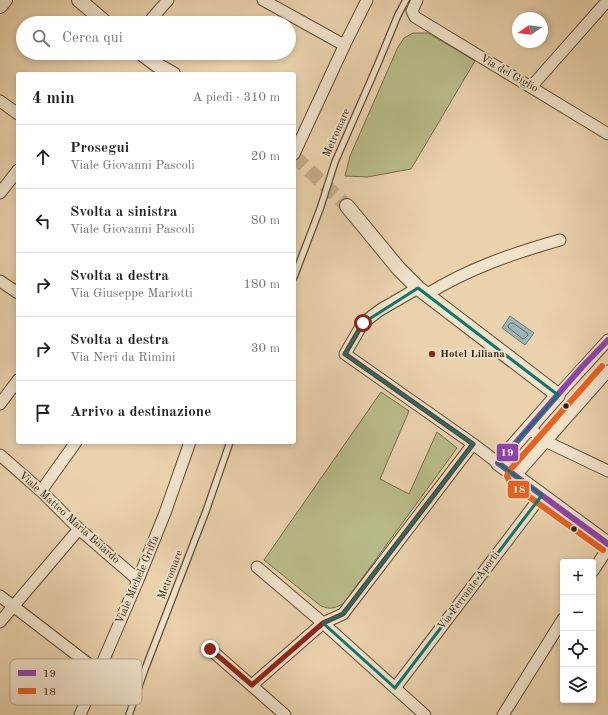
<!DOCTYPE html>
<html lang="it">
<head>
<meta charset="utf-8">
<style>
	:root { --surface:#fff; --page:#f6f6f6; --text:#202124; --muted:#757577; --line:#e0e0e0 }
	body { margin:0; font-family:"Old Standard TT",serif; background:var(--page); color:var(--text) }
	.controls { position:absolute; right:12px; bottom:12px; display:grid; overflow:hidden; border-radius:4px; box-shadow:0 2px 6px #0003 }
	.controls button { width:36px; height:36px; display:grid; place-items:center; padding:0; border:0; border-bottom:1px solid var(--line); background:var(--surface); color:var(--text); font:20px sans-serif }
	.compass { position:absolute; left:512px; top:12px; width:36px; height:36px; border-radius:50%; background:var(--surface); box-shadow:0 2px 6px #0003; rotate:257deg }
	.stop { position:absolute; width:12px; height:12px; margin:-9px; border:3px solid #8f2418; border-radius:50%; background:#fff }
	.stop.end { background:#8f2418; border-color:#fff; box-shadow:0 1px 4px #0008 }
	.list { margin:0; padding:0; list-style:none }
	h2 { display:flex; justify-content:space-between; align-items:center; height:52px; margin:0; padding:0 16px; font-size:17px }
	h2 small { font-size:13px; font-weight:400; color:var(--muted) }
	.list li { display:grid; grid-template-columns:26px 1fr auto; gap:12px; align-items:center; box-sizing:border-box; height:64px; padding:0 16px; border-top:1px solid var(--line) }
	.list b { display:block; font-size:15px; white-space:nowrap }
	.list p { margin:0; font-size:13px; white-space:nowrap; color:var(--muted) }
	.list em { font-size:13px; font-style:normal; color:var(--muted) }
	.icon { flex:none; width:22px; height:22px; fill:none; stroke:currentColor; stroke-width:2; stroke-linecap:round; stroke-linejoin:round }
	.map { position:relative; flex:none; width:608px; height:715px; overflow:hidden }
	.search { position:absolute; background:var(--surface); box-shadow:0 2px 6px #0003; left:16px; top:16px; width:280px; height:44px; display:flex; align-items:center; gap:10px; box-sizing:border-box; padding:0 14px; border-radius:22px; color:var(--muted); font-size:15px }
	.panel { position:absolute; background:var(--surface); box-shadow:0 2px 6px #0003; left:16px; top:72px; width:280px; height:372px; border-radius:4px }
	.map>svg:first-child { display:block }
	.green { fill:#b8bb89; stroke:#756e4b }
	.water { fill:#9db5b6; stroke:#727972 }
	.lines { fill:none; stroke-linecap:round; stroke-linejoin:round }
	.shore { stroke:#686a62; stroke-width:1 }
	.tertiary-tunnel { stroke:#c5ae8d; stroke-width:14; stroke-dasharray:14 7; stroke-linecap:butt }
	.service-casing { stroke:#604c35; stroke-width:8 }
	.minor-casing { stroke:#604c35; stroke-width:13 }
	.tertiary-casing { stroke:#604c35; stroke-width:16 }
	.service { stroke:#f1e2ca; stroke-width:5.5 }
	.minor { stroke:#f1e2ca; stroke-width:11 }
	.tertiary { stroke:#f1e2ca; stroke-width:14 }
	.bus-1-casing { stroke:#f1e2ca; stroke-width:9 }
	.bus-2-casing { stroke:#f1e2ca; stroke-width:9 }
	.bus-1 { stroke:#8e44ad; stroke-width:6 }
	.bus-2 { stroke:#e86221; stroke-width:6 }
	.route { stroke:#8f2418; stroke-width:5 }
	.marked { fill:none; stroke:#0f766e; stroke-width:3; stroke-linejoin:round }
	.poi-dot { fill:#8f2418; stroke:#f1e2ca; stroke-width:1.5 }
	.bus-dot { fill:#32200d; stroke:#f1e2ca; stroke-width:1.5 }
	.labels { text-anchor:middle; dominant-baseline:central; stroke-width:3.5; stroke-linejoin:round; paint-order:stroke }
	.street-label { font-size:11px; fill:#32200d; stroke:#f1e2ca }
	.poi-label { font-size:11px; font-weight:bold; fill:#32200d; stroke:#f1e2ca; text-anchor:start }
	.key { fill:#f1e2ca; stroke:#b8a891; stroke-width:1 }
	.key-label { font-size:11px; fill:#32200d }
	.line-badge { stroke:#f1e2ca; stroke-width:1.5 }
	.badge-label { font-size:11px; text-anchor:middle; font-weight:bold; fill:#fff }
</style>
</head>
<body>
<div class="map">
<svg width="608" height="715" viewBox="0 0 608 715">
	<rect width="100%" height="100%" fill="#ead2ad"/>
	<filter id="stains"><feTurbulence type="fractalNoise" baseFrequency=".005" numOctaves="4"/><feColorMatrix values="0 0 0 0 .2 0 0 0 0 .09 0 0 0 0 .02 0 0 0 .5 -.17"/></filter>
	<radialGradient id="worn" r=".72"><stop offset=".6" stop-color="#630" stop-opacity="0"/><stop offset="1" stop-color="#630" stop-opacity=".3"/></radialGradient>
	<path class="green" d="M413 33H428L475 61 411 169 367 177 345 176 350 156 398 47 404 38Z
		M381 392 409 411 380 479 409 494 437 432 457 448 344 603C336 608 330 610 321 606L264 560Z"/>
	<path class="water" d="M510 316 534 333 525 345 502 328Z"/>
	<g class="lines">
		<path class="shore" d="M511 323H513L527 333 528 335 525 338 523 339 509 328 508 326Z"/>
		<path class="tertiary-tunnel" d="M294 156 347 206"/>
		<g class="service-casing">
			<path id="service" d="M294 277 320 209 335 162 377 66 398 15 406 0
				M129 715 145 669 206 511 230 442"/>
		</g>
		<g class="minor-casing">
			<path id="minor" d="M263 0 344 45
				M417 0 412 11 415 17 608 134
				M148 23 168 0
				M531 87 608 0
				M0 101 18 114
				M294 154 346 42 367 0
				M0 193 18 170
				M0 281 18 293
				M418 288 380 310 363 323 345 354 473 444 498 463
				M426 295C467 269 514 253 560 240
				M558 395 608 340
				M0 404 18 380
				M529 428 545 441 608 471
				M0 455 41 491 79 529 138 580
				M515 476 608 371
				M41 491 76 442
				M257 567 323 623 425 715
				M593 571 608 548
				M0 596 99 672
				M0 622 79 529
				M210 649 285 715
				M252 685 323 623 343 614 473 444
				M395 688 542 495
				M80 715 138 580 165 513 190 442
				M503 715 563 619"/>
		</g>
		<g class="tertiary-casing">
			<path id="tertiary" d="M79 0 106 23
				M0 6 5 0
				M141 53 157 65 173 74
				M347 206 399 269 418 288 558 395 498 463 608 544"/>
		</g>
		<use href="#service" class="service"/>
		<use href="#minor" class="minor"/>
		<use href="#tertiary" class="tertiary"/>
		<g class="bus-1-casing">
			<path id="bus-1" d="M608 340 582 367 498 463 608 544"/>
		</g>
		<g class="bus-2-casing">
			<path id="bus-2" d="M602 366 509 471 507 476 510 483 603 550"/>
		</g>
		<use href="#bus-1" class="bus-1"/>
		<use href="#bus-2" class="bus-2"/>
	</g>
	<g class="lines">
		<path class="route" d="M210 649 252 685 323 623 343 614 473 444 345 354 363 323"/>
	</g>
	<path class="marked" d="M418 288 558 395 498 463 542 495 395 688 323 623 343 614 473 444 345 354 363 323Z"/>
	<circle class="poi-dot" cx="432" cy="354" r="4"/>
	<g class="bus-dot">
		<circle cx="566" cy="406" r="3.5"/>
		<circle cx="574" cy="529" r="3.5"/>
	</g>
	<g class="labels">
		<g class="street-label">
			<text transform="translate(509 74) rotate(30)">Via del Giglio</text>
			<text transform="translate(337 133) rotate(-66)">Metromare</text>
			<text transform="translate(69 518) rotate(42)">Viale Matteo Maria Boiardo</text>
			<text transform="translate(171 575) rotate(-69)">Metromare</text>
			<text transform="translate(138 580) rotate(-67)">Viale Michele Griffa</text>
			<text transform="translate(469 591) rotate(-53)">Via Ferrante Aporti</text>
		</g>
		<g class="poi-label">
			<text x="440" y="354">Hotel Liliana</text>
		</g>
	</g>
	<rect x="10" y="659" width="132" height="46" rx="6" class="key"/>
	<rect x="18" y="670" width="18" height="6" fill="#8e44ad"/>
	<rect x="18" y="688" width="18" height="6" fill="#e86221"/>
	<g class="key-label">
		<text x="43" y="677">19</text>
		<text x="43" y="695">18</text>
	</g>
	<g class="line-badge">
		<rect x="496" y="443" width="23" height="19" rx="4" fill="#8e44ad"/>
		<rect x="507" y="480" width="23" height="19" rx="4" fill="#e86221"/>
	</g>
	<g class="badge-label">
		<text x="507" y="456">19</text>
		<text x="519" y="493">18</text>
	</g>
	<rect width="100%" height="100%" filter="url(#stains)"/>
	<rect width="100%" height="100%" fill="url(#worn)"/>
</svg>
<div class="controls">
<button>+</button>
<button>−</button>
<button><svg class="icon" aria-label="locate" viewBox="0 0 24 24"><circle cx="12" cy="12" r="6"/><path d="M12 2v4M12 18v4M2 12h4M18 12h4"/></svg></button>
<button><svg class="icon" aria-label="layers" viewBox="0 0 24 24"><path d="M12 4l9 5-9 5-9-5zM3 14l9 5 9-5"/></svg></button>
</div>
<svg class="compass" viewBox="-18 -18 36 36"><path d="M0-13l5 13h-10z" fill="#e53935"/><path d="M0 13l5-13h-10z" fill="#757577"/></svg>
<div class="stop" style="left:363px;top:323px"></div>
<div class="stop end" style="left:210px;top:649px"></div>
<div class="search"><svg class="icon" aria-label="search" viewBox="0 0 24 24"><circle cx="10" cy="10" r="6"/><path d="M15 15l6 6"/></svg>Cerca qui</div>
<section class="panel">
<h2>4 min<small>A piedi · 310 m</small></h2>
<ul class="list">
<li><svg class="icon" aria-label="ahead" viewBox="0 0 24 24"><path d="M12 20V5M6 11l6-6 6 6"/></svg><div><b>Prosegui</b><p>Viale Giovanni Pascoli</p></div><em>20 m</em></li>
<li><svg class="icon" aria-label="left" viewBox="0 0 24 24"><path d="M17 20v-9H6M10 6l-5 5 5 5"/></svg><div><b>Svolta a sinistra</b><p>Viale Giovanni Pascoli</p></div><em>80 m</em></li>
<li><svg class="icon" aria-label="right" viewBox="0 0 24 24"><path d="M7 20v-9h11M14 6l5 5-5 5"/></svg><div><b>Svolta a destra</b><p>Via Giuseppe Mariotti</p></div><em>180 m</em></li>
<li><svg class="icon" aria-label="right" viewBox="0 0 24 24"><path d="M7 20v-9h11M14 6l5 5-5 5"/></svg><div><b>Svolta a destra</b><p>Via Neri da Rimini</p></div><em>30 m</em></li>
<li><svg class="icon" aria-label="arrive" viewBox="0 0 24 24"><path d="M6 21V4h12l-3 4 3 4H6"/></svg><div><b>Arrivo a destinazione</b></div></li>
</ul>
</section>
</div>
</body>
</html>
